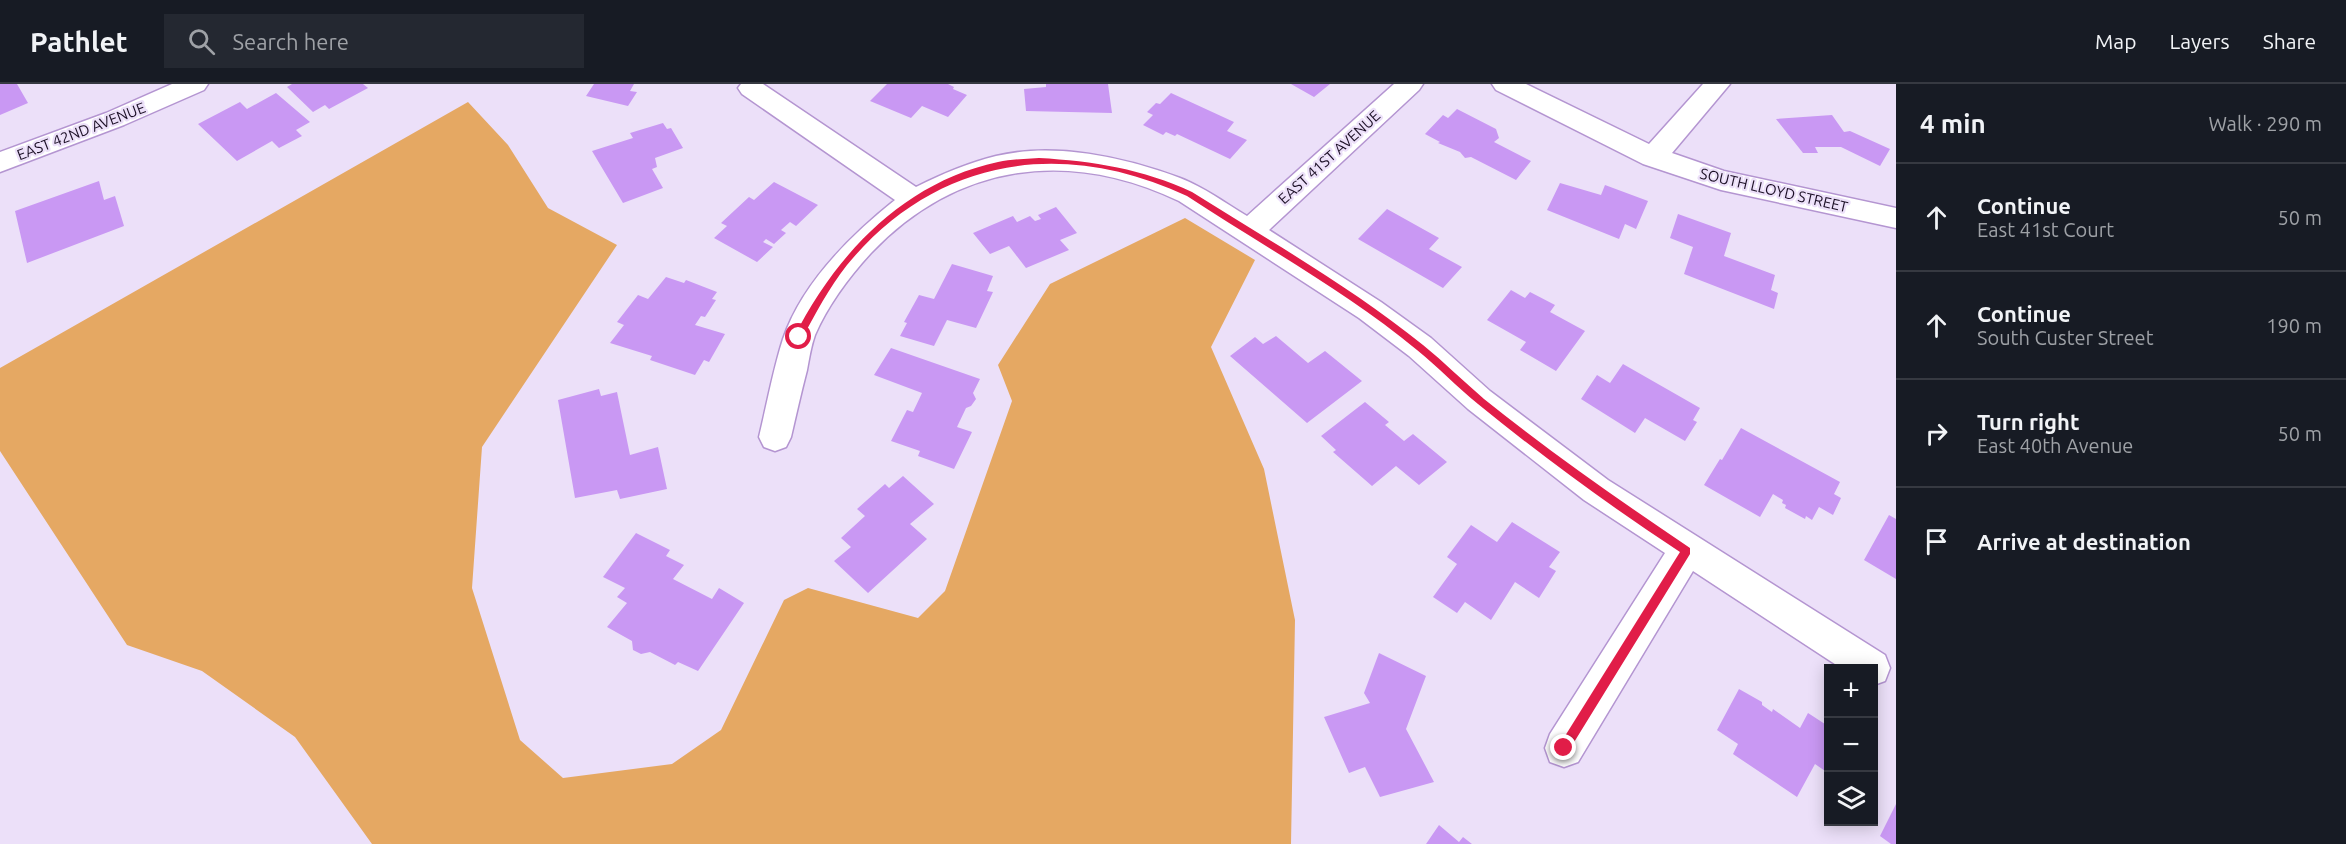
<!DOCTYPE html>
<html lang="en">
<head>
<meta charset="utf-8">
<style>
	:root { --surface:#171b24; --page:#242831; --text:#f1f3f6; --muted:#9ea1a6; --line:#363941 }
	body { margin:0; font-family:Ubuntu,sans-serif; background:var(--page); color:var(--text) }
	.controls { position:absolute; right:18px; bottom:18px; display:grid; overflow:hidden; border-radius:0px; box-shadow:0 3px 15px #0003 }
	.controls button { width:54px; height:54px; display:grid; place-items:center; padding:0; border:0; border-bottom:2px solid var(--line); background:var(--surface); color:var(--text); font:30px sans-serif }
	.stop { position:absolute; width:18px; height:18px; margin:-14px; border:4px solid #e11d48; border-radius:50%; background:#fff }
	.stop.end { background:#e11d48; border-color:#fff; box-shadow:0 2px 6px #0008 }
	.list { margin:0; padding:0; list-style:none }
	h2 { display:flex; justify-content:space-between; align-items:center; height:78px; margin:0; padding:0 24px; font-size:26px }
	h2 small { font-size:20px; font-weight:400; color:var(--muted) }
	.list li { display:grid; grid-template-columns:39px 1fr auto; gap:18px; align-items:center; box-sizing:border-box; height:108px; padding:0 24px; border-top:2px solid var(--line) }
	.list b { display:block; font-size:22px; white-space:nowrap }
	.list p { margin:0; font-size:20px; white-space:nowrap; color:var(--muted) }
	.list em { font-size:20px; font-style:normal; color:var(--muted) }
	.icon { flex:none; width:33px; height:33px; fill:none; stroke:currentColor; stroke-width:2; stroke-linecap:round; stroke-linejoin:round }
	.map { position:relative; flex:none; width:1896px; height:760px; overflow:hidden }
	header { display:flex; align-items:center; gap:36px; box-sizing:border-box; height:84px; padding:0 30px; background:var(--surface); border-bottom:2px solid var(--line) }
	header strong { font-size:28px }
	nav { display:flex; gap:33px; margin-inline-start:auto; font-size:21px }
	.search { width:420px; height:54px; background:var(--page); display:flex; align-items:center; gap:15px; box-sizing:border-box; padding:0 21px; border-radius:0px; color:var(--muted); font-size:22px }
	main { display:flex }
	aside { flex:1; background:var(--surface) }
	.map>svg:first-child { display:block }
	.green { fill:#e5a863 }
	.building { fill:#c998f3 }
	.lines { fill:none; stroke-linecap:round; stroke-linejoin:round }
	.minor-casing { stroke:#b495d1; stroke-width:3 }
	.minor { fill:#fff; fill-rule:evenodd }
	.route { fill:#e11d48 }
	.labels { text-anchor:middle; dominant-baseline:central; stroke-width:4.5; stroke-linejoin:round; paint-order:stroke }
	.street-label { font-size:15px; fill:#1b0f25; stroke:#ece0f9 }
</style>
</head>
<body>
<header>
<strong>Pathlet</strong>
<div class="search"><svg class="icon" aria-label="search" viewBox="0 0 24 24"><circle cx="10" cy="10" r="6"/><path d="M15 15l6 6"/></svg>Search here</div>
<nav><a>Map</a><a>Layers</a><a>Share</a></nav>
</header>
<main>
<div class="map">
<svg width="1896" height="760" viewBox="0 0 1896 760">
	<rect width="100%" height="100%" fill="#ece0f9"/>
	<path class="green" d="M468 18 508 61 548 124 617 161 482 363 472 504 520 656 563 694 672 680 721 646 784 516 808 504 918 534 945 507 1012 317 998 281 1050 200 1185 134 1255 176 1211 263 1264 385 1295 536 1291 760H372L295 653 202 587 127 561 0 367V284Z"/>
	<path class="building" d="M0 0H17L28 19 0 31Z
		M292 0H363L368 4 329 25 325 21 313 28 287 3Z
		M594 0H634L630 7 637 8 628 22 586 12Z
		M887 0H948L954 3 953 5 967 11 948 33 922 22 911 34 870 17Z
		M1046 0H1108L1112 29 1026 27 1024 5 1046 3Z
		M1291 0H1330L1314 13Z
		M276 9 310 38 296 46 302 52 279 64 272 57 237 77 198 40 240 18 247 25Z
		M1171 9 1234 38 1227 47 1247 56 1230 75 1177 50 1175 52 1166 48 1163 51 1143 41 1153 31 1147 28 1156 19 1160 20Z
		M1457 25 1496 45 1499 54 1494 58 1531 77 1516 96 1471 73 1465 74 1460 68 1438 59 1440 58 1425 50 1443 31 1448 34Z
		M1832 31 1844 48 1850 47 1890 65 1880 82 1841 63H1815L1818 69H1803L1776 35Z
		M663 39 667 45 671 44 683 64 655 74 657 83 652 85 663 104 623 119 592 67 633 54 630 49Z
		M99 97 104 116 115 112 124 142 27 179 15 127Z
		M774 98 818 121 796 142 790 138 781 146 786 149 774 160 766 155 763 158 773 163 757 178 714 154 727 142 721 139 749 113 754 116Z
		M1560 99 1601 111 1605 101 1648 117 1636 145 1625 140 1619 155 1547 126Z
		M1056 123 1077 149 1060 156 1069 166 1026 184 1009 162 990 170 973 149 1013 132 1017 138 1030 132 1035 137 1041 135 1038 131Z
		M1387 125 1439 154 1429 165 1462 183 1443 204 1358 155Z
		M1678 130 1731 149 1724 172 1775 191 1771 206 1778 209 1774 225 1684 190 1693 163 1670 154Z
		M952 180 993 192 987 207 993 208 976 244 947 236 934 262 900 252 907 239 904 238 919 211 934 215Z
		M666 193 684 199 686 196 717 208 712 215 716 216 705 233 701 232 695 241 725 250 709 278 704 276 695 291 650 276 652 272 610 259 624 241 617 238 638 211 648 215Z
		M1511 206 1525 214 1530 208 1555 221 1550 228 1585 247 1556 287 1520 266 1526 258 1487 236Z
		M1276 252 1308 279 1325 267 1362 297 1307 339 1230 272 1255 253 1263 260Z
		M891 264 980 295 973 309 976 315 971 322 966 324 957 343 972 348 954 385 918 372 920 367 891 357 907 326 913 328 922 309 874 291Z
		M1623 280 1700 324 1693 336 1697 338 1685 357 1645 334 1635 349 1581 315 1597 291 1610 299Z
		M599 305 601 312 617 308 630 371 658 363 667 405 620 415 617 406 575 414 558 316Z
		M1365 318 1389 338 1385 341 1404 357 1413 350 1447 378 1419 401 1396 382 1372 402 1333 368 1336 366 1321 352Z
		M1741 344 1840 398 1834 410 1841 414 1833 431 1819 423 1812 436 1806 432 1805 435 1785 424 1786 421 1782 419 1783 416 1773 410 1760 433 1704 401 1720 375 1722 376Z
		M903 392 934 420 910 440 927 455 868 509 834 477 851 463 841 454 865 432 857 425 885 400 889 404Z
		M1889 431 1896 435V495L1864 476Z
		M1512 438 1560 468 1549 483 1556 487 1539 514 1515 498 1491 536 1465 518 1457 529 1433 513 1457 480 1447 473 1471 441 1497 458Z
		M636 449 670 466 666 472 684 481 673 495 712 515 719 504 744 519 698 587 678 578 675 581 650 568 641 570 633 566 632 557 607 543 627 519 617 513 625 504 603 493Z
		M1379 569 1426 592 1406 645 1434 698 1380 713 1365 683 1349 689 1324 633 1370 619 1364 609Z
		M1739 605 1762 618V621L1772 628 1773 625 1800 644 1808 629 1828 642V689L1815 680 1797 713 1733 670 1738 660 1717 646Z
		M1896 720V760H1891L1880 752Z
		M1439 741 1459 758 1463 753 1472 760H1426Z"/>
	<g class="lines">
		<g class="minor-casing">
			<path id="minor" d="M172 0H208L204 6 124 41 0 88V68L106 29Z
				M741 0H763L916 103C942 90 968 79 996 72 1055 58 1124 73 1180 94 1204 103 1225 119 1247 132L1394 0H1423L1419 6 1269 146 1381 218 1431 254 1490 307 1608 396 1885 571 1890 584 1885 597 1874 601V584H1841L1693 487 1578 678 1564 683 1550 678 1545 664 1550 650 1665 469 1584 416 1468 325 1409 272 1359 234 1179 117C1068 64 957 79 871 169 849 193 828 221 815 251 811 262 809 275 807 286 801 309 796 331 791 353L786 363 775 367 764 363 759 353C767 320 773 286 783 255 802 199 850 152 895 116L742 10 738 4Z
				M1492 0H1526L1649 60 1703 0H1730L1672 69 1724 87 1896 124V144L1721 106 1643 80 1496 6Z"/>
		</g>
		<use href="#minor" class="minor"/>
	</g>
	<path class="route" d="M1039 74C1093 77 1143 85 1192 108 1270 157 1351 203 1423 261 1444 278 1463 297 1484 315 1550 368 1619 416 1690 464V470L1568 668H1560V660L1680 468C1610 422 1543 373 1478 320 1457 303 1438 283 1417 266 1347 208 1263 162 1187 112 1062 54 936 73 847 181 829 204 815 230 802 255H796L794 253C836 170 904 98 998 78 1011 75 1025 75 1039 74Z"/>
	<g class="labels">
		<g class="street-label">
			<text transform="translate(81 47) rotate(-21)">EAST 42ND AVENUE</text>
			<text transform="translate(1329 73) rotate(-42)">EAST 41ST AVENUE</text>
			<text transform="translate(1774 106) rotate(13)">SOUTH LLOYD STREET</text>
		</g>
	</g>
</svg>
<div class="controls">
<button>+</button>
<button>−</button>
<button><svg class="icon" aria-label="layers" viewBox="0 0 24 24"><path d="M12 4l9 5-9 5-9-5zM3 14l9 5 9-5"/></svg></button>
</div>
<div class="stop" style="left:799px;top:253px"></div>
<div class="stop end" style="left:1564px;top:664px"></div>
</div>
<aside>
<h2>4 min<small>Walk · 290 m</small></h2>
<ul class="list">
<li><svg class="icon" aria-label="ahead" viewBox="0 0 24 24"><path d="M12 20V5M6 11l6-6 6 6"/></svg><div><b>Continue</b><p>East 41st Court</p></div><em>50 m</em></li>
<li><svg class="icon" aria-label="ahead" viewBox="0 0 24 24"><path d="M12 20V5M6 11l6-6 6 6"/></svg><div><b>Continue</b><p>South Custer Street</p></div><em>190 m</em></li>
<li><svg class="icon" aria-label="right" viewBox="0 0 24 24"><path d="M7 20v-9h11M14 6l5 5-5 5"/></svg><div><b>Turn right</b><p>East 40th Avenue</p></div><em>50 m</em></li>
<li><svg class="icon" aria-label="arrive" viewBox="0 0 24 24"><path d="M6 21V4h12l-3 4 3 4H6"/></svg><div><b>Arrive at destination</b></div></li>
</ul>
</aside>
</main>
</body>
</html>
